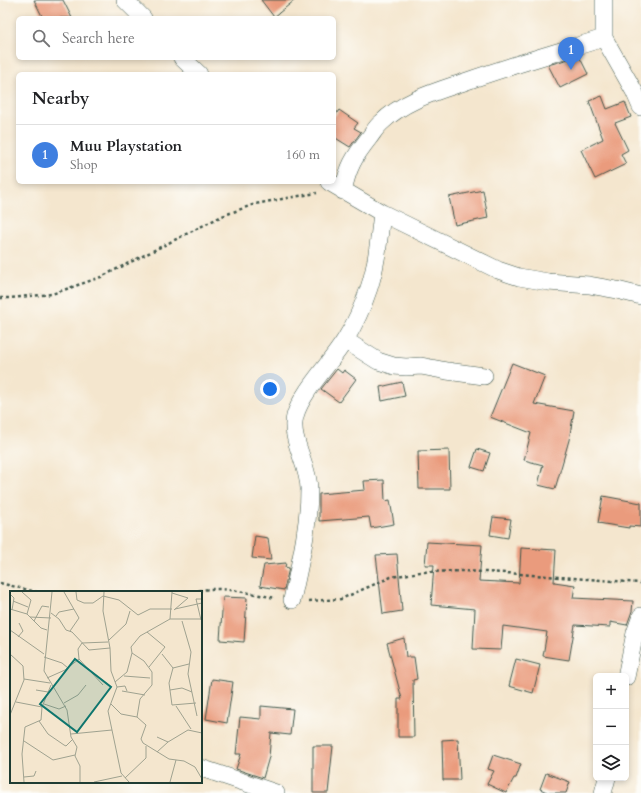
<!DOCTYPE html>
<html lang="en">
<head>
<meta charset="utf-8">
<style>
	:root { --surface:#fff; --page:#f2f2f2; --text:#202124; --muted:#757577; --line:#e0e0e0; --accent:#0b8043 }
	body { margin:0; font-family:Cardo,serif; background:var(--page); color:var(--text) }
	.controls { position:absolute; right:12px; bottom:12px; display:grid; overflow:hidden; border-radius:6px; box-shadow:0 2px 6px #0003 }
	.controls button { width:36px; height:36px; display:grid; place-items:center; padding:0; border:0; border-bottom:1px solid var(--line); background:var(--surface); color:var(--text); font:20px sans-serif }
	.you { position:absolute; left:270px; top:389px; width:14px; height:14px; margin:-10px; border:3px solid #fff; border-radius:50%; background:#1a73e8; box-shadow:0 0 0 6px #1a73e833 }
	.badge { display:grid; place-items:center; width:26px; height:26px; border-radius:50%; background:var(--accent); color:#fff; font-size:13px; font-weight:700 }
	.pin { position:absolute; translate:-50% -33px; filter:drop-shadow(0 1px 2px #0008) }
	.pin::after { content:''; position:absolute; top:21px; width:14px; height:12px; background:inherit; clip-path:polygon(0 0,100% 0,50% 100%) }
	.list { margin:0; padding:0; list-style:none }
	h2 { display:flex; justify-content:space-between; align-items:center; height:52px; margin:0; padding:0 16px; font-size:17px }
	h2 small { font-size:13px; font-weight:400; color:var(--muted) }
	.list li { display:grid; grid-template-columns:26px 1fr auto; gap:12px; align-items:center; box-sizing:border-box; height:60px; padding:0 16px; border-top:1px solid var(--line) }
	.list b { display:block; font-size:15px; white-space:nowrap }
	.list p { margin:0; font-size:13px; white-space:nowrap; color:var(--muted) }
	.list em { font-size:13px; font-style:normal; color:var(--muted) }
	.icon { flex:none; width:22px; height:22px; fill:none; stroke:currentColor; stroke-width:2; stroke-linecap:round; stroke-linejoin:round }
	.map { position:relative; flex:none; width:641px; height:793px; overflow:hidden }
	.search { position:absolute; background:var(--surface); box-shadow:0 2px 6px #0003; left:16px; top:16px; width:320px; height:44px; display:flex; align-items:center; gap:10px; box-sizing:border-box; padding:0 14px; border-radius:6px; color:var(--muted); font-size:15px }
	.panel { position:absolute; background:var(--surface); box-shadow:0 2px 6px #0003; left:16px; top:72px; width:320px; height:112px; border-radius:6px }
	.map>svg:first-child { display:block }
	.building { fill:#ea9b7d }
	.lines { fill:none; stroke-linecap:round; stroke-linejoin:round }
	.street-casing { stroke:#3f564b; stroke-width:18 }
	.path { stroke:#3f564b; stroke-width:2.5; stroke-dasharray:3 3; stroke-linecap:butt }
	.street { stroke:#fff; stroke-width:17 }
	.inset-road { fill:none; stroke:#9fa290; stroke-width:1 }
	.view { fill:#0f766e; fill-opacity:0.15; stroke:#0f766e; stroke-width:2 }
	.inset-edge { fill:none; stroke:#1f3d34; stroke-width:2 }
</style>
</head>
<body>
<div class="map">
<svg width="641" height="793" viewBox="0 0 641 793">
	<rect width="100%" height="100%" fill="#fdfcf7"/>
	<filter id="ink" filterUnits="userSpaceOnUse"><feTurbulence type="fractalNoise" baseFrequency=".025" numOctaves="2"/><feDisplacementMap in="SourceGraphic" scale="8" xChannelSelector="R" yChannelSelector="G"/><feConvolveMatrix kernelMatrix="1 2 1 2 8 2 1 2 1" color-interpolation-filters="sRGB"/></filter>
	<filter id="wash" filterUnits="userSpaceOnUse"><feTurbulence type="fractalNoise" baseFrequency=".012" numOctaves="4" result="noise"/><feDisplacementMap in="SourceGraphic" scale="16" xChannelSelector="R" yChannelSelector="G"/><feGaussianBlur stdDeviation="0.9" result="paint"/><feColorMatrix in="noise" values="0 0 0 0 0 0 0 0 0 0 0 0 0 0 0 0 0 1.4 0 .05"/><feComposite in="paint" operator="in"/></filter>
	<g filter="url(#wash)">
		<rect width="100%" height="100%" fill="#f4e6ce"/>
		<g id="blocks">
			<path class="building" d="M34 0H63L72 18H43Z
				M261 0H295L274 17Z
				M579 56 588 74 560 88 548 65Z
				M602 96 607 109 625 102 631 117 615 123 628 150 621 154 626 164 595 179 581 150 603 139 589 101Z
				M339 110 358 123 354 128 361 132 350 147 334 137V117Z
				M483 190 488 218 455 225 449 197Z
				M512 363 545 376 534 404 574 411 569 440 555 489 538 485 543 465 524 460 531 433 490 417Z
				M337 369 342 373 344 370 356 379 339 402 321 389Z
				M402 382 405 396 382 401 380 387Z
				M477 449 490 453 484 471 471 467Z
				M449 450 450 489H419L418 451Z
				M384 480 385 501 390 500 394 524 371 528 369 517 319 521V494L365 490 364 481Z
				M603 496 641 503V527L629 526V528L598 523Z
				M493 517 511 519 508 538 490 535Z
				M255 536 268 538 271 560 252 558Z
				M427 542 482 545 479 581 519 583 521 548 556 550 554 582 575 585 573 598 633 601 632 611 627 625 610 622V627L575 625 569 660 543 656 547 632 503 626 501 650 473 649 475 609 431 605 434 565H425Z
				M397 554 402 611 383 614 376 555Z
				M286 563 285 567 289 568 284 590 260 586 264 565Z
				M223 597 247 598 244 642 220 640Z
				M404 638 406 657H414L417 679 413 680 414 737H398V699H402L387 643Z
				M516 659 540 665 533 693 509 686Z
				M212 679 233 682 227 723 206 719Z
				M261 706 293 709 290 735 271 733 269 757 263 778 236 769 241 754H236L240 717 261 719Z
				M458 739 460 780H443L442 740Z
				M313 746H333L328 793H313Z
				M493 755 521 764 516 778H514L506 793 487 784 494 771 488 769Z
				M546 773 570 782 566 793H549L540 789Z"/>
		</g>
	</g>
	<g filter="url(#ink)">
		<use href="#blocks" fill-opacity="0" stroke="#3f564b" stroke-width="1"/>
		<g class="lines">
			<g class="street-casing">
				<path id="street" d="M125 0 143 18
					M604 0V38L634 91 641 107
					M182 58 199 74
					M329 182 382 213 498 270 519 277 548 282 589 285 617 290 641 296
					M343 191C348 167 354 157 369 138 373 133 376 127 381 123 404 100 438 91 467 81 512 65 558 52 604 38
					M345 340 378 361 394 366 406 367 421 366 447 371 484 376
					M292 600C300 563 309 527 309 489 309 465 289 439 295 416 302 391 331 363 345 340 355 324 363 306 369 288 377 264 379 238 382 213
					M626 677 635 633 641 616
					M201 768 276 793
					M603 793 607 778"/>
			</g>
			<path class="path" d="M0 298H9L52 294 101 277 222 216 255 204 282 199 317 193
				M0 583 36 592
				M193 592C217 584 252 594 276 598
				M309 601 341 599 391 577 420 572 463 571 506 573 641 583"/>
			<use href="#street" class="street"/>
		</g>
	</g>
	<g transform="translate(10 591)">
		<rect width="192" height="192" fill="#f4e6ce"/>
		<path class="inset-road" d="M12 1 21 9 17 23 31 37 37 39M42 1 34 80 57 119 61 146 67 156 65 165 70 175V191M54 1 69 27 60 40M66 1 67 9 74 12H83L93 5M94 1 93 20 100 57 101 80 107 96 98 120 111 182 119 191M162 1 160 28 130 45 121 56 122 62 134 70 142 81V94L130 108 127 126 136 134 131 148 133 152 159 168 174 170 185 176 192 188M162 2 178 7 164 19M0 3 4 7 2 19M93 5 109 9 128 24 140 18H162M3 10 18 16M0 18 17 23M165 18 192 12M41 22 49 28 56 39 62 41 79 59 100 57M46 25 49 21 64 18M20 26 41 27M160 28H192M191 29 186 8H192M24 30 32 15 39 16M172 30 181 61 178 83 187 125M0 39 34 63M137 41 155 56 139 76M8 46 13 40 9 32M99 49 116 33 120 20M0 63 13 75 14 89 0 124M152 63 163 77 179 73M34 66 52 72 58 77M163 77 159 92 162 114 186 112M114 85 140 87M37 87 55 79 69 68M14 88 40 92M105 91 117 81 122 62M93 94 69 68 68 58 72 52 98 51M107 96 115 95 117 100M26 99 38 101M160 99 172 97 182 101M112 100 135 104M6 111 32 116M54 112 68 104 76 94M34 113 49 118 56 115M101 113 111 123 127 126M166 115 181 138M29 130 38 143 54 154 56 155 62 149M61 143 102 139M147 146 158 151M14 150 43 169 65 164M147 161 158 151 178 139 192 142M14 186 24 185 26 180M115 187 136 167V155M14 191 12 163 15 136 31 129 32 116 41 94M84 191 112 185M160 191 166 169"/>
		<path class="view" d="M65 68 101 96 67 141 30 113Z"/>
		<rect width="192" height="192" class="inset-edge"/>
	</g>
</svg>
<div class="controls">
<button>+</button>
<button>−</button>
<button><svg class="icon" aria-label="layers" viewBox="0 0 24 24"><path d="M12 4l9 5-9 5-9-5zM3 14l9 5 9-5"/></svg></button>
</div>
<div class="you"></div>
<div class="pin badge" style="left:571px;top:70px;background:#3f7fe0">1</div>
<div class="search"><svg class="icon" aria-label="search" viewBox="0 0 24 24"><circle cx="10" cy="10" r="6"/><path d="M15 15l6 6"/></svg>Search here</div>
<section class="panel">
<h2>Nearby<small></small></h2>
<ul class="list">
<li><span class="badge" style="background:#3f7fe0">1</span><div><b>Muu Playstation</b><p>Shop</p></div><em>160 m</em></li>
</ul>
</section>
</div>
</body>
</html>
